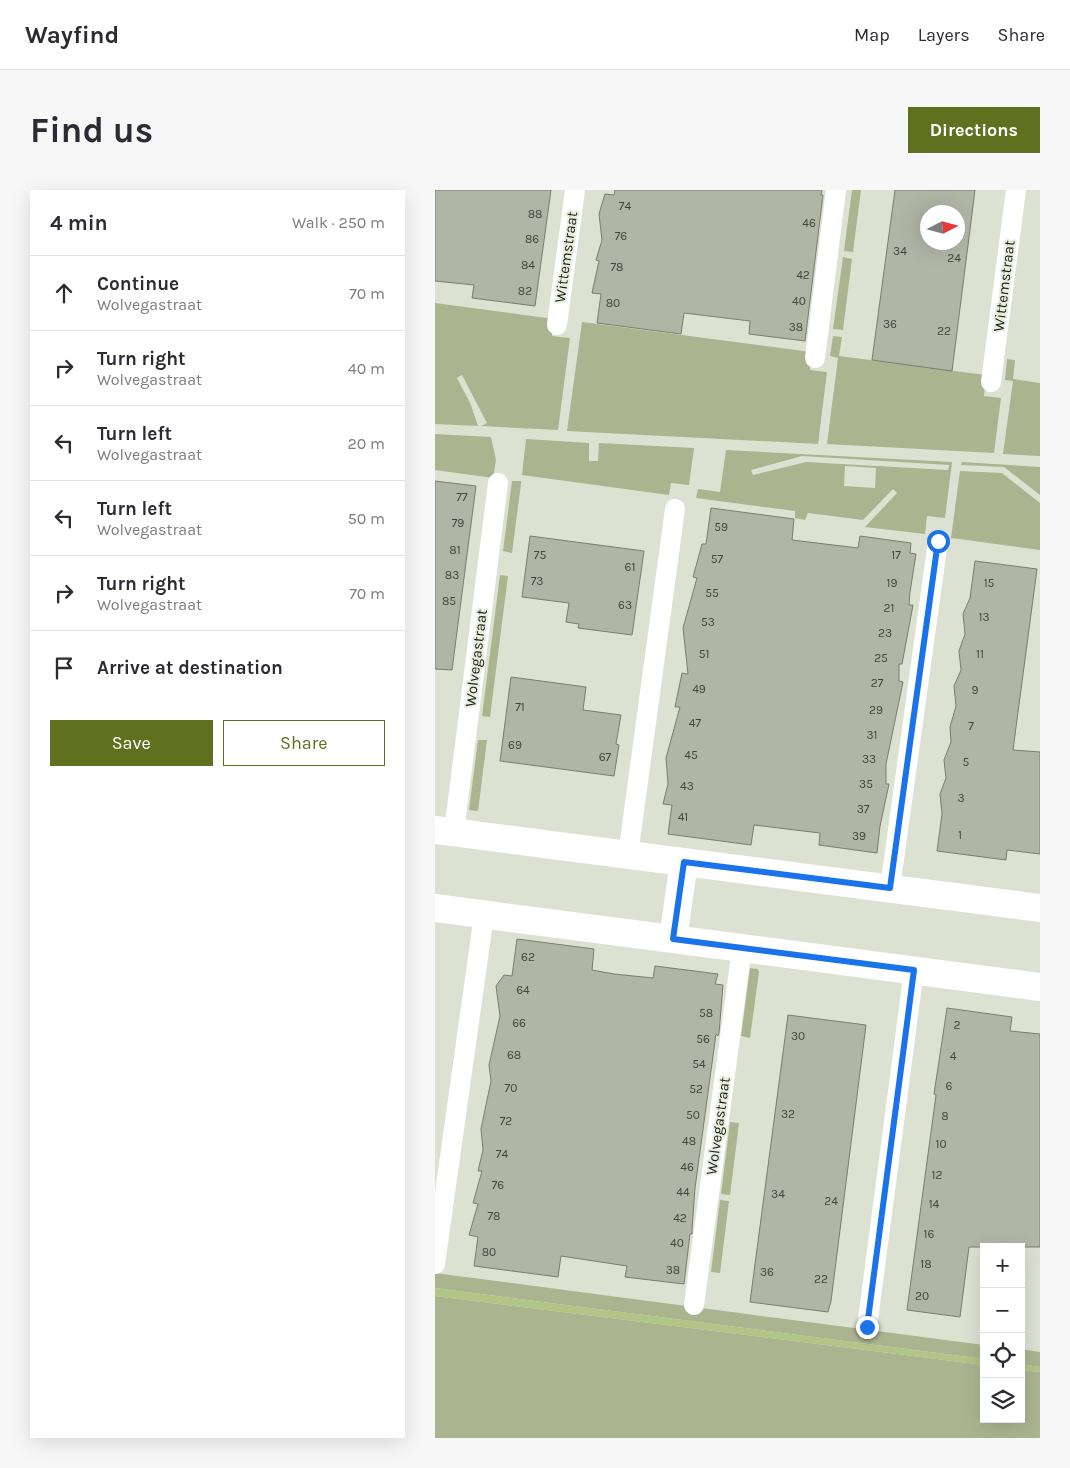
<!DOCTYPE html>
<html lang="en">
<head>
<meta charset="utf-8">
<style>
	:root { --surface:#fff; --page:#f7f7f7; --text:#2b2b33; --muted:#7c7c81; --line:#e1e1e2; --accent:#5f711f }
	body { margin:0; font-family:Karla,sans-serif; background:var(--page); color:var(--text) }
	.controls { position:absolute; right:15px; bottom:15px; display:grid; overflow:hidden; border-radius:0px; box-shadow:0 5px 20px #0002 }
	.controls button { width:45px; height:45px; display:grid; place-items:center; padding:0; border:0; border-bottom:1px solid var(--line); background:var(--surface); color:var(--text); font:25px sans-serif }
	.compass { position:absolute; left:485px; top:15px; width:45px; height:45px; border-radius:50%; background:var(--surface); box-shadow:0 5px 20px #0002; rotate:84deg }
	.stop { position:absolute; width:15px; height:15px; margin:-11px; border:4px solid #1a73e8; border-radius:50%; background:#fff }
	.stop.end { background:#1a73e8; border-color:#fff; box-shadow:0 1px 5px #0008 }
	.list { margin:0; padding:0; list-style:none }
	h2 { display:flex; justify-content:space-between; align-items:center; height:65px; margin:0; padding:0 20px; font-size:21px }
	h2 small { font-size:16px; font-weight:400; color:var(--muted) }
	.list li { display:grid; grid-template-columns:32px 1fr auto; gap:15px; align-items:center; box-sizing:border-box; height:75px; padding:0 20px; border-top:1px solid var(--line) }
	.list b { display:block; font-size:19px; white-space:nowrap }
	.list p { margin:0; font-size:16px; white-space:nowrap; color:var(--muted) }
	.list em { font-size:16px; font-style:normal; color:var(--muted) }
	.actions { display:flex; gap:10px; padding:15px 20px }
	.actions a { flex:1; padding:11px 0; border:1px solid var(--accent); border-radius:0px; text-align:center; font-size:18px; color:var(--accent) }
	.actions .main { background:var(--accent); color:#fff }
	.icon { flex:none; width:28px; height:28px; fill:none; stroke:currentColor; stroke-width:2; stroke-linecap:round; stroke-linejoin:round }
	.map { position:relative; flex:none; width:605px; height:1248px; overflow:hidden; border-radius:0px }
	header { display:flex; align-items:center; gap:30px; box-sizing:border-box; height:70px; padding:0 25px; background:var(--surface); border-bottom:1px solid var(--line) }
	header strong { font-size:24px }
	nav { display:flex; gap:28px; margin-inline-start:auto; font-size:18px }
	.intro { display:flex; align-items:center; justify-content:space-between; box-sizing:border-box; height:120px; padding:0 30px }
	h1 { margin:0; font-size:35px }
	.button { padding:12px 22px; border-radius:0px; background:var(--accent); color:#fff; font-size:18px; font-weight:700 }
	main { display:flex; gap:30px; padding:0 30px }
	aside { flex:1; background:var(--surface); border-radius:0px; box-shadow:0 5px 20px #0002 }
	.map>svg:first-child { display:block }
	.green { fill:#aab590; fill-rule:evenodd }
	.water { fill:#b2c486 }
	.building { fill:#b0b5a6; stroke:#787d6f; fill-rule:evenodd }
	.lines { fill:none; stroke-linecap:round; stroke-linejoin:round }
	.service { stroke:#fff; stroke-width:20 }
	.minor { stroke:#fff; stroke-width:28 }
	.route { stroke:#1a73e8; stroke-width:6 }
	.labels { text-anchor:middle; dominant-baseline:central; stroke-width:4; stroke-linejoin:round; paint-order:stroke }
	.number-label { font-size:12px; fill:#42443d }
	.street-label { font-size:15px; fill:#1d1f1a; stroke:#e9eedf }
</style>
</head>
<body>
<header>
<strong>Wayfind</strong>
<nav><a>Map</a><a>Layers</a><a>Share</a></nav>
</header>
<div class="intro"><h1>Find us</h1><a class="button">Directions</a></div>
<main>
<aside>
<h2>4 min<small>Walk · 250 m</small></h2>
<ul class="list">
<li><svg class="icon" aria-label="ahead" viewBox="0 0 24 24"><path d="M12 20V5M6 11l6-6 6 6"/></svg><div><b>Continue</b><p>Wolvegastraat</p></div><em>70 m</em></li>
<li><svg class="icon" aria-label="right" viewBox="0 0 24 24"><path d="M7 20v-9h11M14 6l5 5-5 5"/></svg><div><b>Turn right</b><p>Wolvegastraat</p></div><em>40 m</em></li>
<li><svg class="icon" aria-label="left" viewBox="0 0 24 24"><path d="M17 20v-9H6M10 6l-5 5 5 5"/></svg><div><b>Turn left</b><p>Wolvegastraat</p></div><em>20 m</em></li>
<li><svg class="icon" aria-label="left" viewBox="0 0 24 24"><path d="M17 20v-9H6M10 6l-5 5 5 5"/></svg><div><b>Turn left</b><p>Wolvegastraat</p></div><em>50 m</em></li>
<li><svg class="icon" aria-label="right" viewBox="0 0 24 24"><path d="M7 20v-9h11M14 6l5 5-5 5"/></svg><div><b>Turn right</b><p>Wolvegastraat</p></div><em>70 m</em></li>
<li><svg class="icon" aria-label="arrive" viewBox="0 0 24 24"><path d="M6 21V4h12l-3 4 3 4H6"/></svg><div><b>Arrive at destination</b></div></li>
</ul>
<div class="actions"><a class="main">Save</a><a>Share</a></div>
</aside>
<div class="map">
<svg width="605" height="1248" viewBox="0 0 605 1248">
	<rect width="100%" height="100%" fill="#dce1d2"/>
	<path class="green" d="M417 0H426L418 62 409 61Z
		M408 67 417 69 408 140 398 139Z
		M0 113 119 129 117 146 135 148 123 240 46 236 52 233 27 185 22 188 36 215 43 236 0 234Z
		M147 132 376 162 375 180 392 182 383 254 132 241Z
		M398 146 407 147 404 166 551 185 549 206 566 208 559 263 392 254 403 168 395 166Z
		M572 169 580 170 578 189 605 193V266L568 264 578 191 570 190Z
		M0 244 56 247 61 270 58 288 0 280Z
		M91 249 154 253V271H163L164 253 259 258 254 295 236 293 234 305 87 285Z
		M291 260 517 272 510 328 492 326 490 344 430 337 462 303 458 299 428 330 373 323 370 330 360 328V321L261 308 263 299 285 302ZM367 266 514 275V276L513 280 371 272 318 285 316 280ZM410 276 441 278 440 298 409 296Z
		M527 272 605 277V305L569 277 526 275Z
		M525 281 567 283 605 313V360L516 348Z
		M77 291H86V294L77 363 68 361Z
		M65 385 73 386 55 527 47 526Z
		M43 550H52L43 621 34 620Z
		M315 778 323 779 324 782 315 848 306 846Z
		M295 932 304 933 295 1005 286 1004Z
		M285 1010 294 1011 285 1083 276 1082Z
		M0 1083 549 1155V1169L0 1098Z
		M0 1106 549 1175V1229H586V1180L605 1182V1248H0Z
		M586 1159 605 1162V1177L586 1174Z"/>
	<path class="water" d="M0 1098 549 1169V1175L0 1106Z
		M586 1174 605 1177V1182L586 1180Z"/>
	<path class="building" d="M0 0H116L100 116 37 108 39 95 0 91Z
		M180 0H387L386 5H388L370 151 314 144 315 131 249 123 246 144 162 133 166 104 157 103 164 71 161 70 167 50 164 24 170 4 179 5Z
		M460 0H540L517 181 437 170ZM492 22H522V52H492Z
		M0 291 41 296 17 480 0 479Z
		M276 318 359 329 357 350 423 358 425 346 476 353 475 363 481 364 475 402 474 415H478L467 474H464V491L468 492 451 574V594H454L445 636 442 663 384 655 385 643 319 635 316 655 233 644 237 615 228 614 233 594 231 568 245 517H240L247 483 253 484 248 438 262 388 258 387 267 354H271Z
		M95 346 209 361 197 445 143 438 144 434 131 432 134 413 87 407Z
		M540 371 602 379 578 560 605 562V664L572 660 571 670 502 661 507 624 505 604 511 588 509 570 516 552 515 537 521 516 519 496 526 480 524 461 530 444 528 424 535 408Z
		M76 487 151 497 148 520 186 525 181 554 184 555 179 586 65 571Z
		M82 749 159 759 157 780 179 784 218 788 220 776 283 784 280 794 288 795 284 843 283 846 281 844 260 998 257 1039V1044H255L249 1094 190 1087 192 1076 126 1066 123 1087 39 1076 43 1047 34 1045 43 1014 38 1013 47 981H43L48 960 46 939 56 891 54 875 65 826 61 796 69 785 77 786Z
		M512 818 577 827 575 841 605 844V1057H534L525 1127 472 1120 501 905 499 904Z
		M353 825 431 835 396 1111 393 1122 315 1112Z"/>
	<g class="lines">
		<path class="service" d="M122 135 140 0
			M380 168 401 0
			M556 192 581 0
			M19 642 63 293
			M193 665 240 319
			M455 698 503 351
			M0 1074 49 725
			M259 1115 307 758
			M432 1137 479 780"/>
		<path class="minor" d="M0 640 605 718
			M0 718 605 797
			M238 749 249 672"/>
	</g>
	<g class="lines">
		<path class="route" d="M432 1137 479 780 238 749 249 672 455 698 503 351"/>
	</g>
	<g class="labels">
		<g class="number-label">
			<text x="190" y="16">74</text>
			<text x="100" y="24">88</text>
			<text x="374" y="33">46</text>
			<text x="186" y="46">76</text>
			<text x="97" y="49">86</text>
			<text x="465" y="61">34</text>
			<text x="519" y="68">24</text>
			<text x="93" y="75">84</text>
			<text x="182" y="77">78</text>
			<text x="368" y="85">42</text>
			<text x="90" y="101">82</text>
			<text x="364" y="111">40</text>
			<text x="178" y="113">80</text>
			<text x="455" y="134">36</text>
			<text x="361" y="137">38</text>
			<text x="509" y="141">22</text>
			<text x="27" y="307">77</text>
			<text x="23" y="333">79</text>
			<text x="286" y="337">59</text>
			<text x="20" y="360">81</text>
			<text x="105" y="365">75</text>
			<text x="461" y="365">17</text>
			<text x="282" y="369">57</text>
			<text x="195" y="377">61</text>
			<text x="17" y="385">83</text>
			<text x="102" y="391">73</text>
			<text x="457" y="393">19</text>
			<text x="554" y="393">15</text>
			<text x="277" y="403">55</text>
			<text x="14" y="411">85</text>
			<text x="190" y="415">63</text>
			<text x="454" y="418">21</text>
			<text x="549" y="427">13</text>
			<text x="273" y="432">53</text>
			<text x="450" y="443">23</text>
			<text x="269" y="464">51</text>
			<text x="545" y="464">11</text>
			<text x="446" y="468">25</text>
			<text x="442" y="493">27</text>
			<text x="264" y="499">49</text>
			<text x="540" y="500">9</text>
			<text x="85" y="517">71</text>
			<text x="441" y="520">29</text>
			<text x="260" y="533">47</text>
			<text x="536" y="536">7</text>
			<text x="437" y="545">31</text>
			<text x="80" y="555">69</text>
			<text x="256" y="565">45</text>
			<text x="170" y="567">67</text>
			<text x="434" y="569">33</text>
			<text x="531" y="572">5</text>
			<text x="431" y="594">35</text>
			<text x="252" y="596">43</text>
			<text x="526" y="608">3</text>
			<text x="428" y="619">37</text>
			<text x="248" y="627">41</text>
			<text x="525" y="645">1</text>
			<text x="424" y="646">39</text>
			<text x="93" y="767">62</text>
			<text x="88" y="800">64</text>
			<text x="271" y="823">58</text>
			<text x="84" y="833">66</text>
			<text x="522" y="835">2</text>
			<text x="363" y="846">30</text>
			<text x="268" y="849">56</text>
			<text x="79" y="865">68</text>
			<text x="518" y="866">4</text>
			<text x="264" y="874">54</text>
			<text x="514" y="896">6</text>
			<text x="76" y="898">70</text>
			<text x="261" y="899">52</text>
			<text x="353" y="924">32</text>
			<text x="258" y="925">50</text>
			<text x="510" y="926">8</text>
			<text x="71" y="931">72</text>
			<text x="254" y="951">48</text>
			<text x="506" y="954">10</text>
			<text x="67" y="964">74</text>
			<text x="252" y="977">46</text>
			<text x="502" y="985">12</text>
			<text x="63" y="995">76</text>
			<text x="248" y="1002">44</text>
			<text x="343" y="1004">34</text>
			<text x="396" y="1011">24</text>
			<text x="499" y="1014">14</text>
			<text x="59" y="1026">78</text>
			<text x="245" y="1028">42</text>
			<text x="494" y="1044">16</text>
			<text x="242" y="1053">40</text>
			<text x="54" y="1062">80</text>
			<text x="491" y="1074">18</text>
			<text x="238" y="1080">38</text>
			<text x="332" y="1082">36</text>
			<text x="386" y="1089">22</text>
			<text x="487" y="1106">20</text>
		</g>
		<g class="street-label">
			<text transform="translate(131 67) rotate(-82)">Wittemstraat</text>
			<text transform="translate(569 96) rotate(-83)">Wittemstraat</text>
			<text transform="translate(41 468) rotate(-83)">Wolvegastraat</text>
			<text transform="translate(283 936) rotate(-82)">Wolvegastraat</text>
		</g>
	</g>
</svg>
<div class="controls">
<button>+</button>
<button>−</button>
<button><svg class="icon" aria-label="locate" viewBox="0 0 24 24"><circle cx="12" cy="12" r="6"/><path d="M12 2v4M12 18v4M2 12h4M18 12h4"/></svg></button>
<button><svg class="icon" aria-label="layers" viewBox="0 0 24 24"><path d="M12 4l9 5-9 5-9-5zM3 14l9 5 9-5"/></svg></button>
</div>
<svg class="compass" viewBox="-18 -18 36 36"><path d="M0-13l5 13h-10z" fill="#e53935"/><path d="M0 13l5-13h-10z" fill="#7c7c81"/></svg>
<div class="stop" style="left:503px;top:351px"></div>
<div class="stop end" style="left:432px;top:1137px"></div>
</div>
</main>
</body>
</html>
